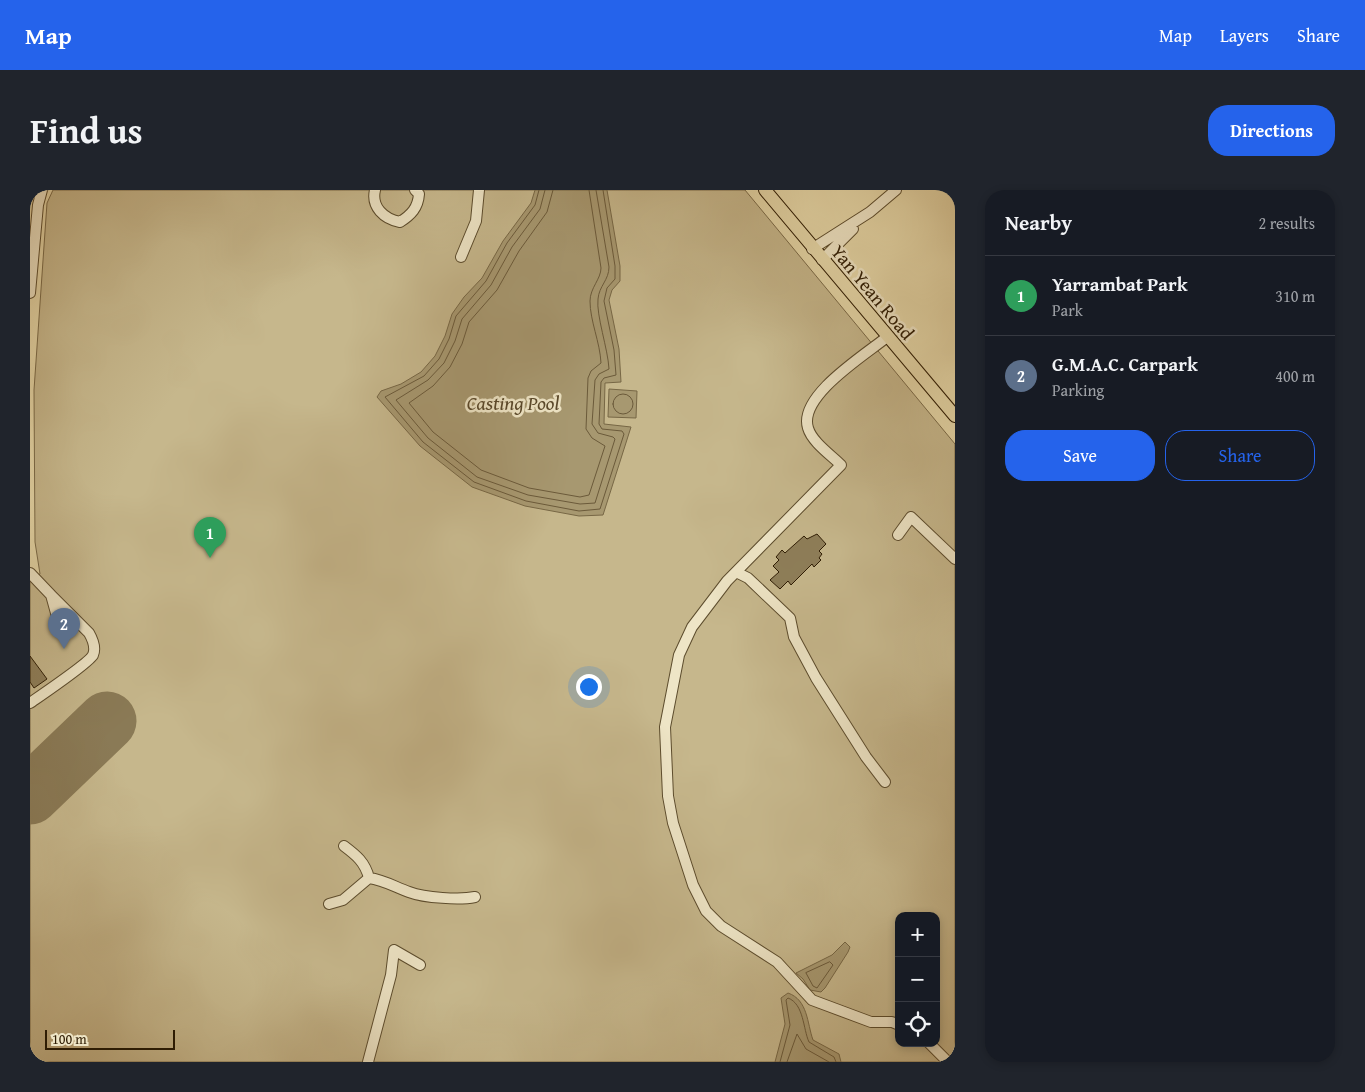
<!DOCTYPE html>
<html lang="en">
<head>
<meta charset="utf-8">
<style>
	:root { --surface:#171b24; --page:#20242c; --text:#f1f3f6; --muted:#9ea1a6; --line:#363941; --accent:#2563eb }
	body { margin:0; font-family:"Gentium Book Plus",serif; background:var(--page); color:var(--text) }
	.controls { position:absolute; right:15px; bottom:15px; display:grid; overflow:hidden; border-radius:10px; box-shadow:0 2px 8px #0003 }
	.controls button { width:45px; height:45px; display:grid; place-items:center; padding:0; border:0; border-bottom:1px solid var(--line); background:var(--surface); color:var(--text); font:25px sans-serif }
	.scale { position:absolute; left:15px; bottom:12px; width:130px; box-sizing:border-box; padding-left:5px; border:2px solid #2f1d04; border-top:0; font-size:14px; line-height:18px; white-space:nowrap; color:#2f1d04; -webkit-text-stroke:4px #eee5c6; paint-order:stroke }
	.you { position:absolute; left:558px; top:496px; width:18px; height:18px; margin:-12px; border:4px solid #fff; border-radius:50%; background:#1a73e8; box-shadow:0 0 0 8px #1a73e833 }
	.badge { display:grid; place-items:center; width:32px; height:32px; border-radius:50%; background:var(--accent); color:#fff; font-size:16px; font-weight:700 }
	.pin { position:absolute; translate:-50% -41px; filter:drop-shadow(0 1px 2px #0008) }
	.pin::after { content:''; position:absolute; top:26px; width:18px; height:15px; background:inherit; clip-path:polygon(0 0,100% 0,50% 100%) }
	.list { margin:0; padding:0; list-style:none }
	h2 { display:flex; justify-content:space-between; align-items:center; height:65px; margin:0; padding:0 20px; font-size:21px }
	h2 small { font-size:16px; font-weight:400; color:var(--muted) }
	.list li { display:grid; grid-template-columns:32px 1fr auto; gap:15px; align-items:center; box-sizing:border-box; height:80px; padding:0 20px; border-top:1px solid var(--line) }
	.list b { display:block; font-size:19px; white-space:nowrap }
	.list p { margin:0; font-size:16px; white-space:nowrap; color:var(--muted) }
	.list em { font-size:16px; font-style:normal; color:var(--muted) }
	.actions { display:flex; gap:10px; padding:15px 20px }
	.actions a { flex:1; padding:11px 0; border:1px solid var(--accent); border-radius:20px; text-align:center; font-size:18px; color:var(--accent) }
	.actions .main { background:var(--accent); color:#fff }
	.icon { flex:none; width:28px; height:28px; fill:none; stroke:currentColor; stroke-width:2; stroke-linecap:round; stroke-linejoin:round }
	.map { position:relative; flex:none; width:925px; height:872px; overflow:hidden; border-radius:20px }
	header { display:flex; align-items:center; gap:30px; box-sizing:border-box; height:70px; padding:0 25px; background:var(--accent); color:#fff }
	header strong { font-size:24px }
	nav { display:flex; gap:28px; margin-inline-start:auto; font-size:18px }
	.intro { display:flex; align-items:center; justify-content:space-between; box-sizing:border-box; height:120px; padding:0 30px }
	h1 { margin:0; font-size:35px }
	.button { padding:12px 22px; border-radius:20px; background:var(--accent); color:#fff; font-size:18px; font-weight:700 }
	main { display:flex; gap:30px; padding:0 30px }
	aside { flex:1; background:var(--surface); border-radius:20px; box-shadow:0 2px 8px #0003 }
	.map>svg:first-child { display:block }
	.green { fill:#c6b78c; stroke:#7a6a48; fill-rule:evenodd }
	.water { fill:#a79870; stroke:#776745 }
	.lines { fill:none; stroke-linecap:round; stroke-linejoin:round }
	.shore { stroke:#6b5a3a; stroke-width:1 }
	.runway { stroke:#8a7a56; stroke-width:59 }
	.building { fill:#8e7e59; stroke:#2f1d04 }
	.minor-casing { stroke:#5c4c2d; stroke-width:12 }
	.major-casing { stroke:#2f1d04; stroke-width:14 }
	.minor { stroke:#eee5c6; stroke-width:10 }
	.major { stroke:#e5d7a8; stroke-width:12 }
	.labels { text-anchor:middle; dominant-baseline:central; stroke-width:5; stroke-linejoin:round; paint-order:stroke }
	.street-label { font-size:19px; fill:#2f1d04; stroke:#eee5c6 }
	.water-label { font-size:20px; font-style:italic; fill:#59482a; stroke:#eee5c6 }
</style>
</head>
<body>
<header>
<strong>Map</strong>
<nav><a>Map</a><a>Layers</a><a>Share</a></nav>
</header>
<div class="intro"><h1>Find us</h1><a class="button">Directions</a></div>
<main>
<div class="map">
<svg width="925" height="872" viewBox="0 0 925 872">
	<rect width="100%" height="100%" fill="#e5d7a8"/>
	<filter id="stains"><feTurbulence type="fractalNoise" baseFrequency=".004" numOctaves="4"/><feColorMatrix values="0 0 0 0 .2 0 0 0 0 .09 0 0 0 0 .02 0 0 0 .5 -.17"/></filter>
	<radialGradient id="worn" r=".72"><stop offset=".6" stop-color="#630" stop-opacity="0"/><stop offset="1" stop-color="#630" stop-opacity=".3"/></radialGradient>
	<path class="green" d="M23 0H715L925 254V872H0V392L10 384 5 352 4 200 17 13ZM869 726H906V853H869Z"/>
	<path class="water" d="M505 0H577L590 76V91L582 100 579 110 589 159 591 192 575 193 574 234 601 237 573 325 549 326 495 316 442 297 390 256 347 207 351 201 371 194 391 182 405 166 415 146 422 124 434 107 452 88 473 51 501 13Z
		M579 199 607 201 606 228 578 227Z
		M815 752 820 757 818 762 795 798 791 802 780 800 773 789 766 783 802 765Z
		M758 803C778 810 777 833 783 850L809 864 811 872H745L755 834 751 808Z"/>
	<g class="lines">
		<path class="shore" d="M509 0 505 15 477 53 456 91 426 126 419 149 409 169 394 186 355 207 393 252 444 292 496 311 549 321 570 319 594 244 592 241 572 239 569 234 571 192 574 188 586 185 584 160 574 111 577 98 585 89V76L573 0
			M515 0 510 19 482 57 461 95 432 129 425 151 414 173 398 190 366 210 398 248 447 287 498 305 550 314 565 313 585 249 583 247 568 243 562 234 565 190 569 184 579 179C578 159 566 125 568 109 569 96 579 90 579 77L566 0
			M523 0 517 22 489 61 467 100 439 132 432 154 420 177 403 196 379 213 403 242 451 280 499 298 550 307 559 305 575 256 562 248 556 239 558 188 561 181 571 173C570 152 560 131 560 111 560 98 571 89 571 78L559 0
			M583 214a10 10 0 1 1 20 0a10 10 0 1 1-20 0Z
			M800 772 803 775 787 798 783 796 776 783Z
			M750 872 760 835 756 810 758 808C774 814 773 839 779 852L804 867 806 872
			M757 872 767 844 776 859 799 872"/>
		<path class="runway" d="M0 605 77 531"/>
	</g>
	<path class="building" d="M787 344 796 354 789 361 792 364 789 368 791 370 784 377 782 374 761 395 758 391 750 399 740 390 749 382 743 376 749 370 746 367 752 360 755 363 774 346 777 349Z
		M0 466 17 489 4 498 0 492Z"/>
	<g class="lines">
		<g class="minor-casing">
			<path id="minor" d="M345 0C341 17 354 29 370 32 381 25 388 18 389 4L385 0
				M782 59 840 22 866 0
				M431 67 446 31 449 0
				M792 70 823 39
				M0 103 8 15 12 0
				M857 147C835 165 768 206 778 238 782 252 801 265 811 275L697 391 662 437 649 465 635 537 638 606 643 633 663 695 676 721 691 736 747 772 782 810 841 832H862L869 835
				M868 345 881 327 925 369
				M706 382 718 388 760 428 764 447 786 488 836 567 855 592
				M0 383 21 405 29 434
				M0 513C10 506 59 473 63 465 66 458 63 450 59 443L21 405
				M339 688C354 690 365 697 379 702 395 708 430 710 445 707
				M299 714 313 710 339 688C335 672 326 665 314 656
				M899 853 918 872
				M338 872 361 785 364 760 390 775"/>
		</g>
		<g class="major-casing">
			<path id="major" d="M735 0 925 226"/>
		</g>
		<use href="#minor" class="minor"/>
		<use href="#major" class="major"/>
	</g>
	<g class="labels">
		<g class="street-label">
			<text transform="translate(843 102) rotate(50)">Yan Yean Road</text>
		</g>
		<g class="water-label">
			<text x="483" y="212">Casting Pool</text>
		</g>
	</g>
	<rect width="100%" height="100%" filter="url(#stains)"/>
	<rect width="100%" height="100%" fill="url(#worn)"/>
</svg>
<div class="controls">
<button>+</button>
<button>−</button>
<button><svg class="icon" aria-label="locate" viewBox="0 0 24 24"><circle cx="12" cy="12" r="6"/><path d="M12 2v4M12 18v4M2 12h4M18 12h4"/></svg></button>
</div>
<div class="scale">100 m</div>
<div class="you"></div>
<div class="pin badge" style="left:180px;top:368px;background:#2e9e5b">1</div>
<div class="pin badge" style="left:34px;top:459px;background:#5c6f8a">2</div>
</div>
<aside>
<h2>Nearby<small>2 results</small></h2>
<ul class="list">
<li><span class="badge" style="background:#2e9e5b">1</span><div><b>Yarrambat Park</b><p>Park</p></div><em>310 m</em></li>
<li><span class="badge" style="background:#5c6f8a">2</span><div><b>G.M.A.C. Carpark</b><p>Parking</p></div><em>400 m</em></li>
</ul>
<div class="actions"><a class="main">Save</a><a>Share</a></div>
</aside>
</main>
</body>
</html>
